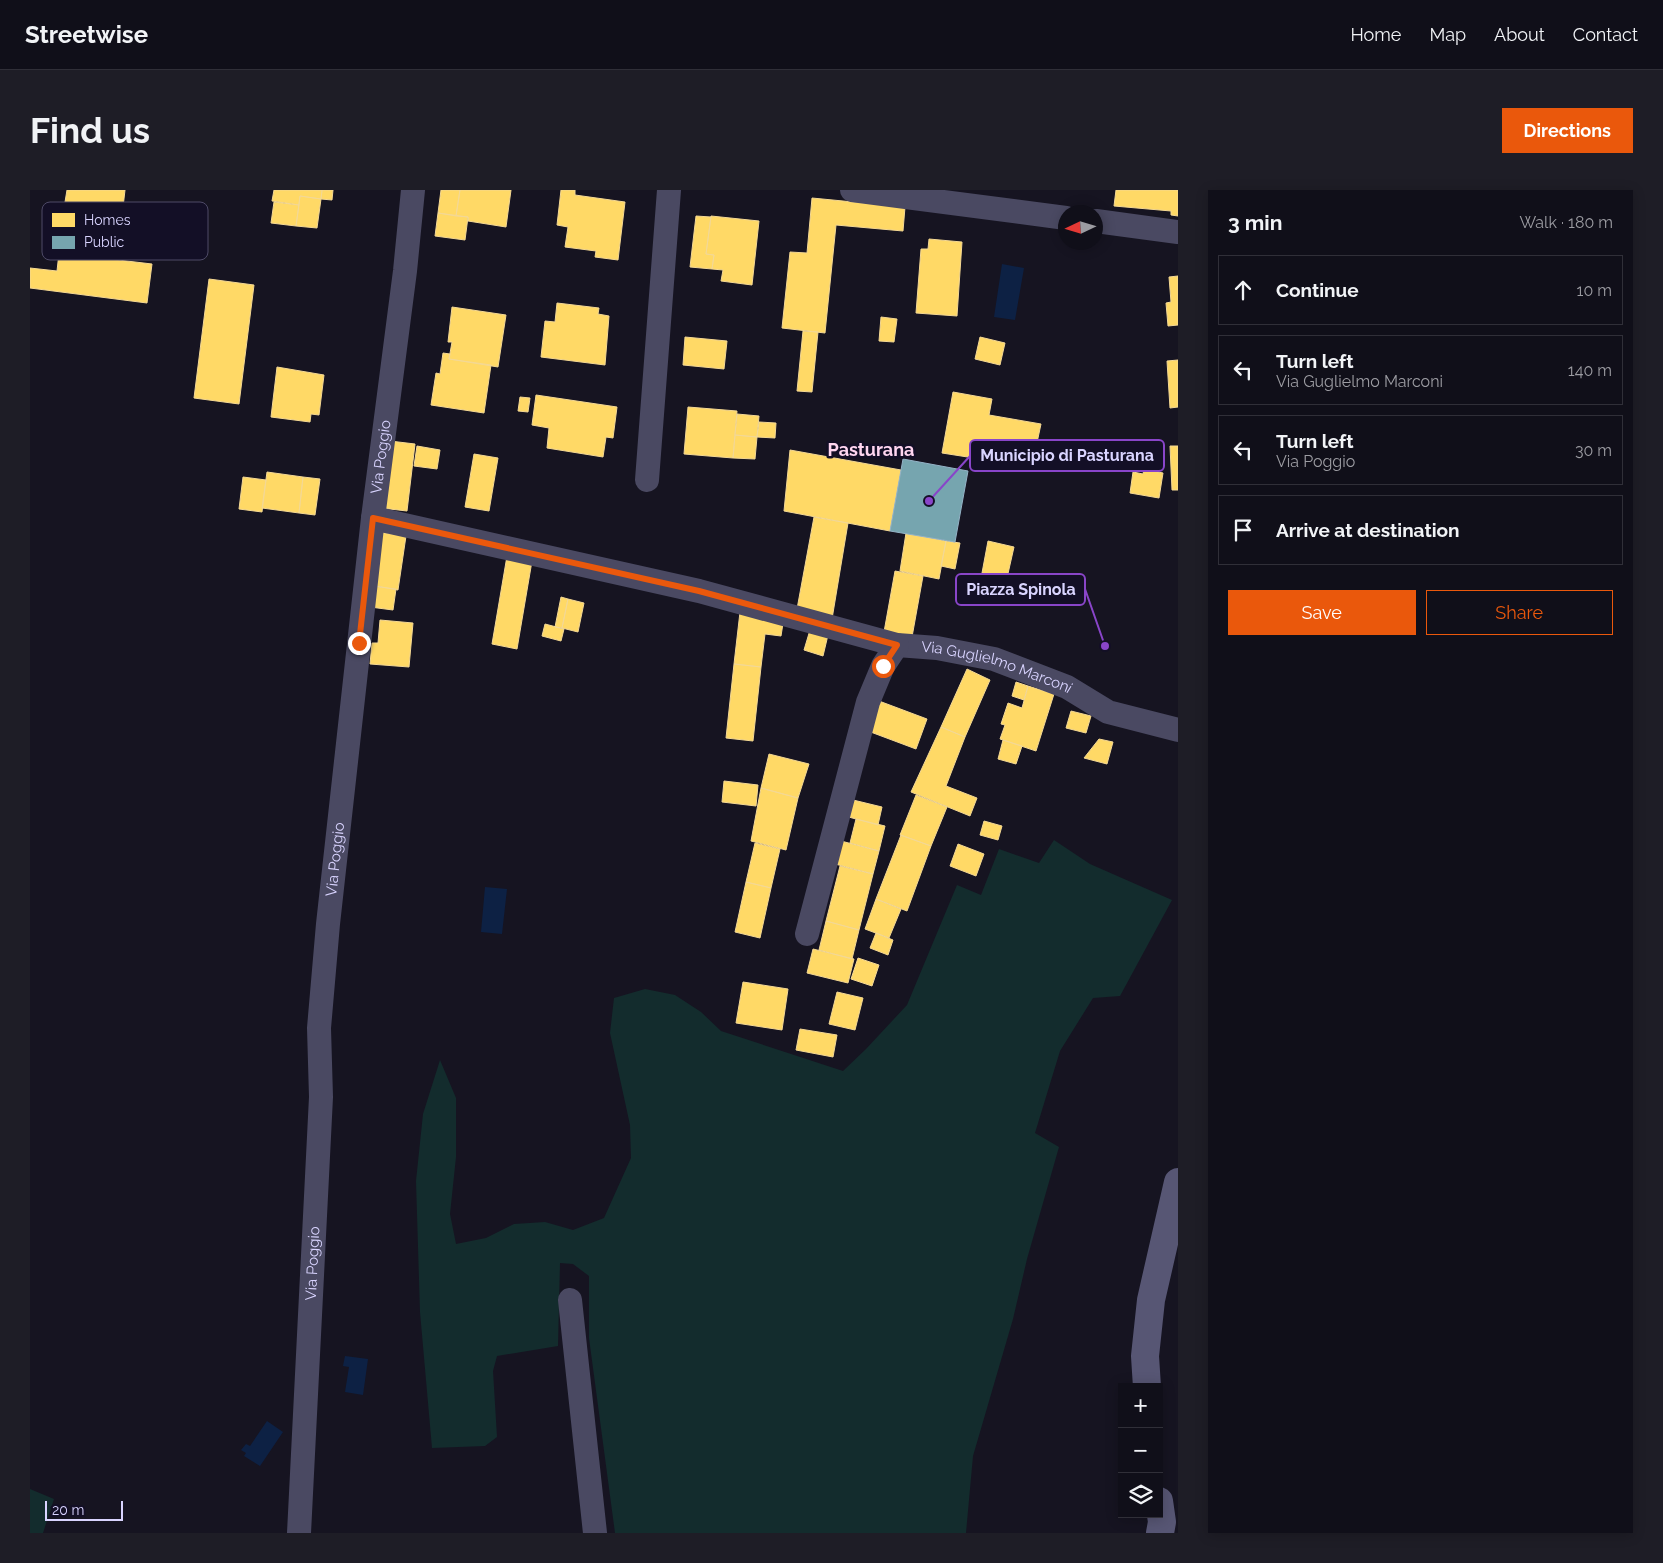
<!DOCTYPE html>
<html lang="en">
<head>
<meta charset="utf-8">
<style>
	:root { --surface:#100f19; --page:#1e1d26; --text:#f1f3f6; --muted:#9c9ca2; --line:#302f38; --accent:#ea580c }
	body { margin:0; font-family:Raleway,sans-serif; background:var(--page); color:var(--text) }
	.controls { position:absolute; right:15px; bottom:15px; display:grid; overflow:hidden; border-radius:0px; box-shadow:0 2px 12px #0003 }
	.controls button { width:45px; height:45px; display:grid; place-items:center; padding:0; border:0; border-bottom:1px solid var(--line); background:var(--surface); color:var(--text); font:25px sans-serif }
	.compass { position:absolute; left:1028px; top:15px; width:45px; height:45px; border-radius:50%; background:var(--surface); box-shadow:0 2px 12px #0003; rotate:266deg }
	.scale { position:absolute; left:15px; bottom:12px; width:78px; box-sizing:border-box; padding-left:5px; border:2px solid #d9d4ff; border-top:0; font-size:14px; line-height:18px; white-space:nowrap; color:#d9d4ff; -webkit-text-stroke:4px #130f26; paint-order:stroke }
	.stop { position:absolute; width:15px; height:15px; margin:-11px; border:4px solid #ea580c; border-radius:50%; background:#fff }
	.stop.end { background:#ea580c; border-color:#fff; box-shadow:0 1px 5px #0008 }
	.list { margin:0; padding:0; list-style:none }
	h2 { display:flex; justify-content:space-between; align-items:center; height:65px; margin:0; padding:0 20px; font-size:21px }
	h2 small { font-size:16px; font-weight:400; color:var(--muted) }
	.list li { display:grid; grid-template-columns:32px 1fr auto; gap:15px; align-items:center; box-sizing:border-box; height:70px; margin:0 10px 10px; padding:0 10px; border:1px solid var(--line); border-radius:0px }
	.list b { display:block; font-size:19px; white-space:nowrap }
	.list p { margin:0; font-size:16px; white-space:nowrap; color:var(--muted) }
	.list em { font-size:16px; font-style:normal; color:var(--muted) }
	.actions { display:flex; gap:10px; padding:15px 20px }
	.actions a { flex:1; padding:11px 0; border:1px solid var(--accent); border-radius:0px; text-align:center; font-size:18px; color:var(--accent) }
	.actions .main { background:var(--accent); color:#fff }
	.icon { flex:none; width:28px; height:28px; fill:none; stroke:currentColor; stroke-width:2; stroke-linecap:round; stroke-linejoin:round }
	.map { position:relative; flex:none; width:1148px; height:1343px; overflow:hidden; border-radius:0px }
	header { display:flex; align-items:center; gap:30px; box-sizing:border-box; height:70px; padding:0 25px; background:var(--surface); border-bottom:1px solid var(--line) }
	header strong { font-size:24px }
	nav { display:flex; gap:28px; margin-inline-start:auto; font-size:18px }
	.intro { display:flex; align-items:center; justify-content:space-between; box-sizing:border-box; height:120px; padding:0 30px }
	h1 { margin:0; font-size:35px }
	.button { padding:12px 22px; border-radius:0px; background:var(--accent); color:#fff; font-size:18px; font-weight:700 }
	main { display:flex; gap:30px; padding:0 30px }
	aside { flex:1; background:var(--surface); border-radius:0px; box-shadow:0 2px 12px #0003 }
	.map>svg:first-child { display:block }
	.green { fill:#132c2d }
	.water { fill:#0d2144 }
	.homes { fill:#ffd966; stroke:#f4d894 }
	.public { fill:#76a5af; stroke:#94b3c7 }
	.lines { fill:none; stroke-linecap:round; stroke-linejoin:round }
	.minor { stroke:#4a4962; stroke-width:24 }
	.secondary { stroke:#575674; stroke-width:28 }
	.route { stroke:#ea580c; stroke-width:6 }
	.labels { text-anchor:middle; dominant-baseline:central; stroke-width:5; stroke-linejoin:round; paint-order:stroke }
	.street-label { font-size:15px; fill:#d9d4ff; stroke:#130f26 }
	.quarter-label { font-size:18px; font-weight:bold; fill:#ffd6f0; stroke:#130f26 }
	.key { fill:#130f26; stroke:#4e4a67; stroke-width:1 }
	.key-label { font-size:14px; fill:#d9d4ff }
	.leader { fill:none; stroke:#8945c9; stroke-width:2 }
	.callout-dot { fill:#8945c9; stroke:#130f26; stroke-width:2 }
	.callout { fill:#130f26; stroke:#8945c9; stroke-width:2 }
	.callout-label { font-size:16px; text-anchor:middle; font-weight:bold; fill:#d9d4ff }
</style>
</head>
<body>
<header>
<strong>Streetwise</strong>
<nav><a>Home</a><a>Map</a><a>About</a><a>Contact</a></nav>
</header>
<div class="intro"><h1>Find us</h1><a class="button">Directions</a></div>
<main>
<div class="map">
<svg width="1148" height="1343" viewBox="0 0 1148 1343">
	<rect width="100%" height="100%" fill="#161421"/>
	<path class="green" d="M1024 650 1060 674 1142 710 1090 806 1063 808 1030 861 1005 943 1029 957 997 1069 983 1129 943 1266 936 1343H585L559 1148V1086L543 1074 530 1073 528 1156 467 1166 463 1181 467 1247 455 1256 402 1258 390 1122 386 991 393 924 410 870 426 908V967L420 1024 426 1054 456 1048 484 1034 515 1032 543 1040 574 1028 601 968 600 935 580 843 584 808 615 799 645 805 671 822 691 841 813 881 836 859 877 815 927 695 951 705 969 659 1009 673Z
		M0 1299 24 1309 13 1343H0Z"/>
	<path class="water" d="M972 74 994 78 985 130 964 127Z
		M455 697 477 699 472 744 451 742Z
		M315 1166 338 1169 333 1205 315 1202 319 1177 313 1176Z
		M237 1231 253 1242 230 1276 214 1266 216 1263 211 1260 216 1254 220 1256Z"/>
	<path class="homes" d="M37 0H95L92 26 34 18Z
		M244 0H292L291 9 270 6 269 15 242 11Z
		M292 0H303L302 10 291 9Z
		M411 0H430L426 26 408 23Z
		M430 0H481L476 37 438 31V27L426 26Z
		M531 0H545V5L595 12 588 70 565 67 566 61 535 57 538 37 527 35Z
		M1086 0H1148V26L1141 25V21L1084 16Z
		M270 6 291 9 287 38 266 36Z
		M782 8 875 17 873 41 806 35 795 143 752 138 760 62 777 63Z
		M244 12 269 15 266 36 241 33Z
		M408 23 438 27 435 50 405 46Z
		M666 26 681 27 676 64 684 65 682 79 660 77Z
		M681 26 729 31 722 95 691 91 693 80 682 79 684 65 676 64Z
		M899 49 932 52 927 126 886 123 891 59H898Z
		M29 63 122 74 117 113 0 98V78L27 81Z
		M1148 86V135L1138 136 1136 113 1141 112 1139 87Z
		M179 89 224 95 209 214 164 208Z
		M527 113 569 118 568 124 579 126 575 175 511 167 515 131 525 132Z
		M422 117 476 125 468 177 419 169 422 152H418Z
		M851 127 867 129 864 152 849 151Z
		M773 141 788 142 782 202 767 201Z
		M655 147 697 151 694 179 653 175Z
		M950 147 975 153 970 175 945 169Z
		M413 163 420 164 419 169 461 175 454 223 401 215 406 183 410 184Z
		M1148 170V217L1140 218 1137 171Z
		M247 177 294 185 289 225 281 224 280 232 241 227Z
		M923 202 962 209 959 225 1011 234 1005 262 946 252 944 268 912 263Z
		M506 205 587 217 583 248 576 247 573 267 517 258 519 238 502 235Z
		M490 207 500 208 498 222 488 221Z
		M658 217 707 221 703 268 654 264Z
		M707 224 729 226 727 247 705 245Z
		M729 232 746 233 745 248 727 247Z
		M705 245 727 247 725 269 703 268Z
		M360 251 385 254 377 321 351 318Z
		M387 256 410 260 407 279 384 276Z
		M1140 256H1148V300H1142Z
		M760 260 871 280 860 341 754 321Z
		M444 264 468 268 459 321 435 317Z
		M1114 279 1133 283 1129 308 1100 303 1103 282 1113 284Z
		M237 282 273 287 269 323 232 318Z
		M213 287 236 290 232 322 209 319Z
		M273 287 290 289 285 325 269 323Z
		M784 327 818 333 802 429 767 419Z
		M348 342 376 346 368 400 340 395Z
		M876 343 916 351 909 389 870 381Z
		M916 351 930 353 925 379 911 376Z
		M958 351 984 357 977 388 952 383Z
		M477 366 502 371 487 459 462 454Z
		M865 381 893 386 882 447 854 442Z
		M343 396 366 399 363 420 340 417Z
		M531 407 538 409 532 438 525 437Z
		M538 409 554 413 548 442 532 438Z
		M710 422 754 427 751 446 735 444 731 477 704 474Z
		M350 430 383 433 379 477 340 474 342 453H348Z
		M515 434 534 439 531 451 512 446Z
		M780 440 798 445 793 466 774 460Z
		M704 474 731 477 723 551 696 548Z
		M937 479 960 490 935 547 911 537Z
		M986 492 998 496 994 510 982 506Z
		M998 496 1024 504 1006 561 970 549 975 535 971 534 978 513 992 518Z
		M849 511 897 529 886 559 838 541Z
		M1041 521 1061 526 1056 543 1036 538Z
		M911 537 935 547 916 596 947 608 940 626 881 602Z
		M1069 549 1083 552 1077 574 1054 568Z
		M973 550 992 556 986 574 968 569Z
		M739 564 779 574 768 608 731 598Z
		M694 591 728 595 726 616 692 612Z
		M731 598 768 608 756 660 721 651Z
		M886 605 917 617 901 656 870 645Z
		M819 609 852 617 848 635 815 626Z
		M826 629 855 636 849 661 820 653Z
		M954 631 972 636 968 650 950 645Z
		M871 645 901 656 877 721 846 709Z
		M811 651 849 661 843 684 805 674Z
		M725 653 750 659 741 698 716 692Z
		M928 654 954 664 946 686 920 676Z
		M810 676 843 684 829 740 796 731Z
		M716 692 741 698 730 748 705 742Z
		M846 709 871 719 859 748 835 739Z
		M796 731 829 740 822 769 789 760Z
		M846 743 863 750 858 765 840 758Z
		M783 759 824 769 818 793 777 783Z
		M828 768 849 775 842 796 821 789Z
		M713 792 758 799 752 840 706 833Z
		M807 802 833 808 825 840 799 834Z
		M770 839 807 845 803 867 766 860Z"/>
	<path class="public" d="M873 269 938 281 925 352 860 341Z"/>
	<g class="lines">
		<g class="minor">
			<path d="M822 0 1036 28"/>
			<path d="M1066 31 1148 42"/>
			<path d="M617 290 639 0"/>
			<path id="s1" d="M343 328 669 401 867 455 907 458 964 469 1037 497 1078 522 1148 540"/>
			<path d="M777 744 838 512 853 476 867 455"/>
			<path d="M540 1110 565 1343"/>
			<path id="s2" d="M269 1343 291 907 289 838 298 734 343 328 375 81 383 0"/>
		</g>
		<path class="secondary" d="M1117 1197 1115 1166 1121 1110 1148 992
			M1129 1311 1132 1332 1130 1343"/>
	</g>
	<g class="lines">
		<path class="route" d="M329 453 343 328 669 401 867 455 853 476"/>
	</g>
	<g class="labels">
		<g class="street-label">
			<text stroke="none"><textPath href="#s2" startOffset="1080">Via Poggio</textPath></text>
			<text stroke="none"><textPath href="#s1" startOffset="642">Via Guglielmo Marconi</textPath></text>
			<text stroke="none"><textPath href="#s2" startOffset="675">Via Poggio</textPath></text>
			<text stroke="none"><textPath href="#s2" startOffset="270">Via Poggio</textPath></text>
		</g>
		<g class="quarter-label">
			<text x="841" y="259">Pasturana</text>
		</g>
	</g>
	<rect x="12" y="12" width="166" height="58" rx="8" class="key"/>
	<rect x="22" y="23" width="23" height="14" fill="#ffd966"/>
	<rect x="22" y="46" width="23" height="13" fill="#76a5af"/>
	<g class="key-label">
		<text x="54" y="35">Homes</text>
		<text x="54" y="57">Public</text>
	</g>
	<path class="leader" d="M899 311L940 266M1075 456L1055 399"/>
	<g class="callout-dot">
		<circle cx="899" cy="311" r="5"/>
		<circle cx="1075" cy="456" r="5"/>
	</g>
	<g class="callout">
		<rect x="940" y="250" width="194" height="31" rx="5"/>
		<rect x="926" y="384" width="129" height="31" rx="5"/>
	</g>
	<g class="callout-label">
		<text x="1037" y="271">Municipio di Pasturana</text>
		<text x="991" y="405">Piazza Spinola</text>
	</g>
</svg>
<div class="controls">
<button>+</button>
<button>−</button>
<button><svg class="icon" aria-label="layers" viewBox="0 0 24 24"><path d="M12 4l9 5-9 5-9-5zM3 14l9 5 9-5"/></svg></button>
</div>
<svg class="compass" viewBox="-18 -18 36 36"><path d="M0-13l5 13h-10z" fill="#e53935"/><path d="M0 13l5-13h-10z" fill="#9c9ca2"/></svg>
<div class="scale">20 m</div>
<div class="stop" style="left:853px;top:476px"></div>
<div class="stop end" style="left:329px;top:453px"></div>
</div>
<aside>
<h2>3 min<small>Walk · 180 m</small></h2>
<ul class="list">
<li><svg class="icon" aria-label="ahead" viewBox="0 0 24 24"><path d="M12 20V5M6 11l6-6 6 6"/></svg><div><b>Continue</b></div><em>10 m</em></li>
<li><svg class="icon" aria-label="left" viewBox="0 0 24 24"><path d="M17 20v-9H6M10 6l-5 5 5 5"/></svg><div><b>Turn left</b><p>Via Guglielmo Marconi</p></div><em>140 m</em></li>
<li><svg class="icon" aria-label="left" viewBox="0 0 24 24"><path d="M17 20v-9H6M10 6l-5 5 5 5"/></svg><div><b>Turn left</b><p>Via Poggio</p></div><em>30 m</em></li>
<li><svg class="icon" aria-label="arrive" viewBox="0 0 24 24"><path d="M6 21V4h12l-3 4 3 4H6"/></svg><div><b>Arrive at destination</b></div></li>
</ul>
<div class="actions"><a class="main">Save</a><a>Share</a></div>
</aside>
</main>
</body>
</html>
